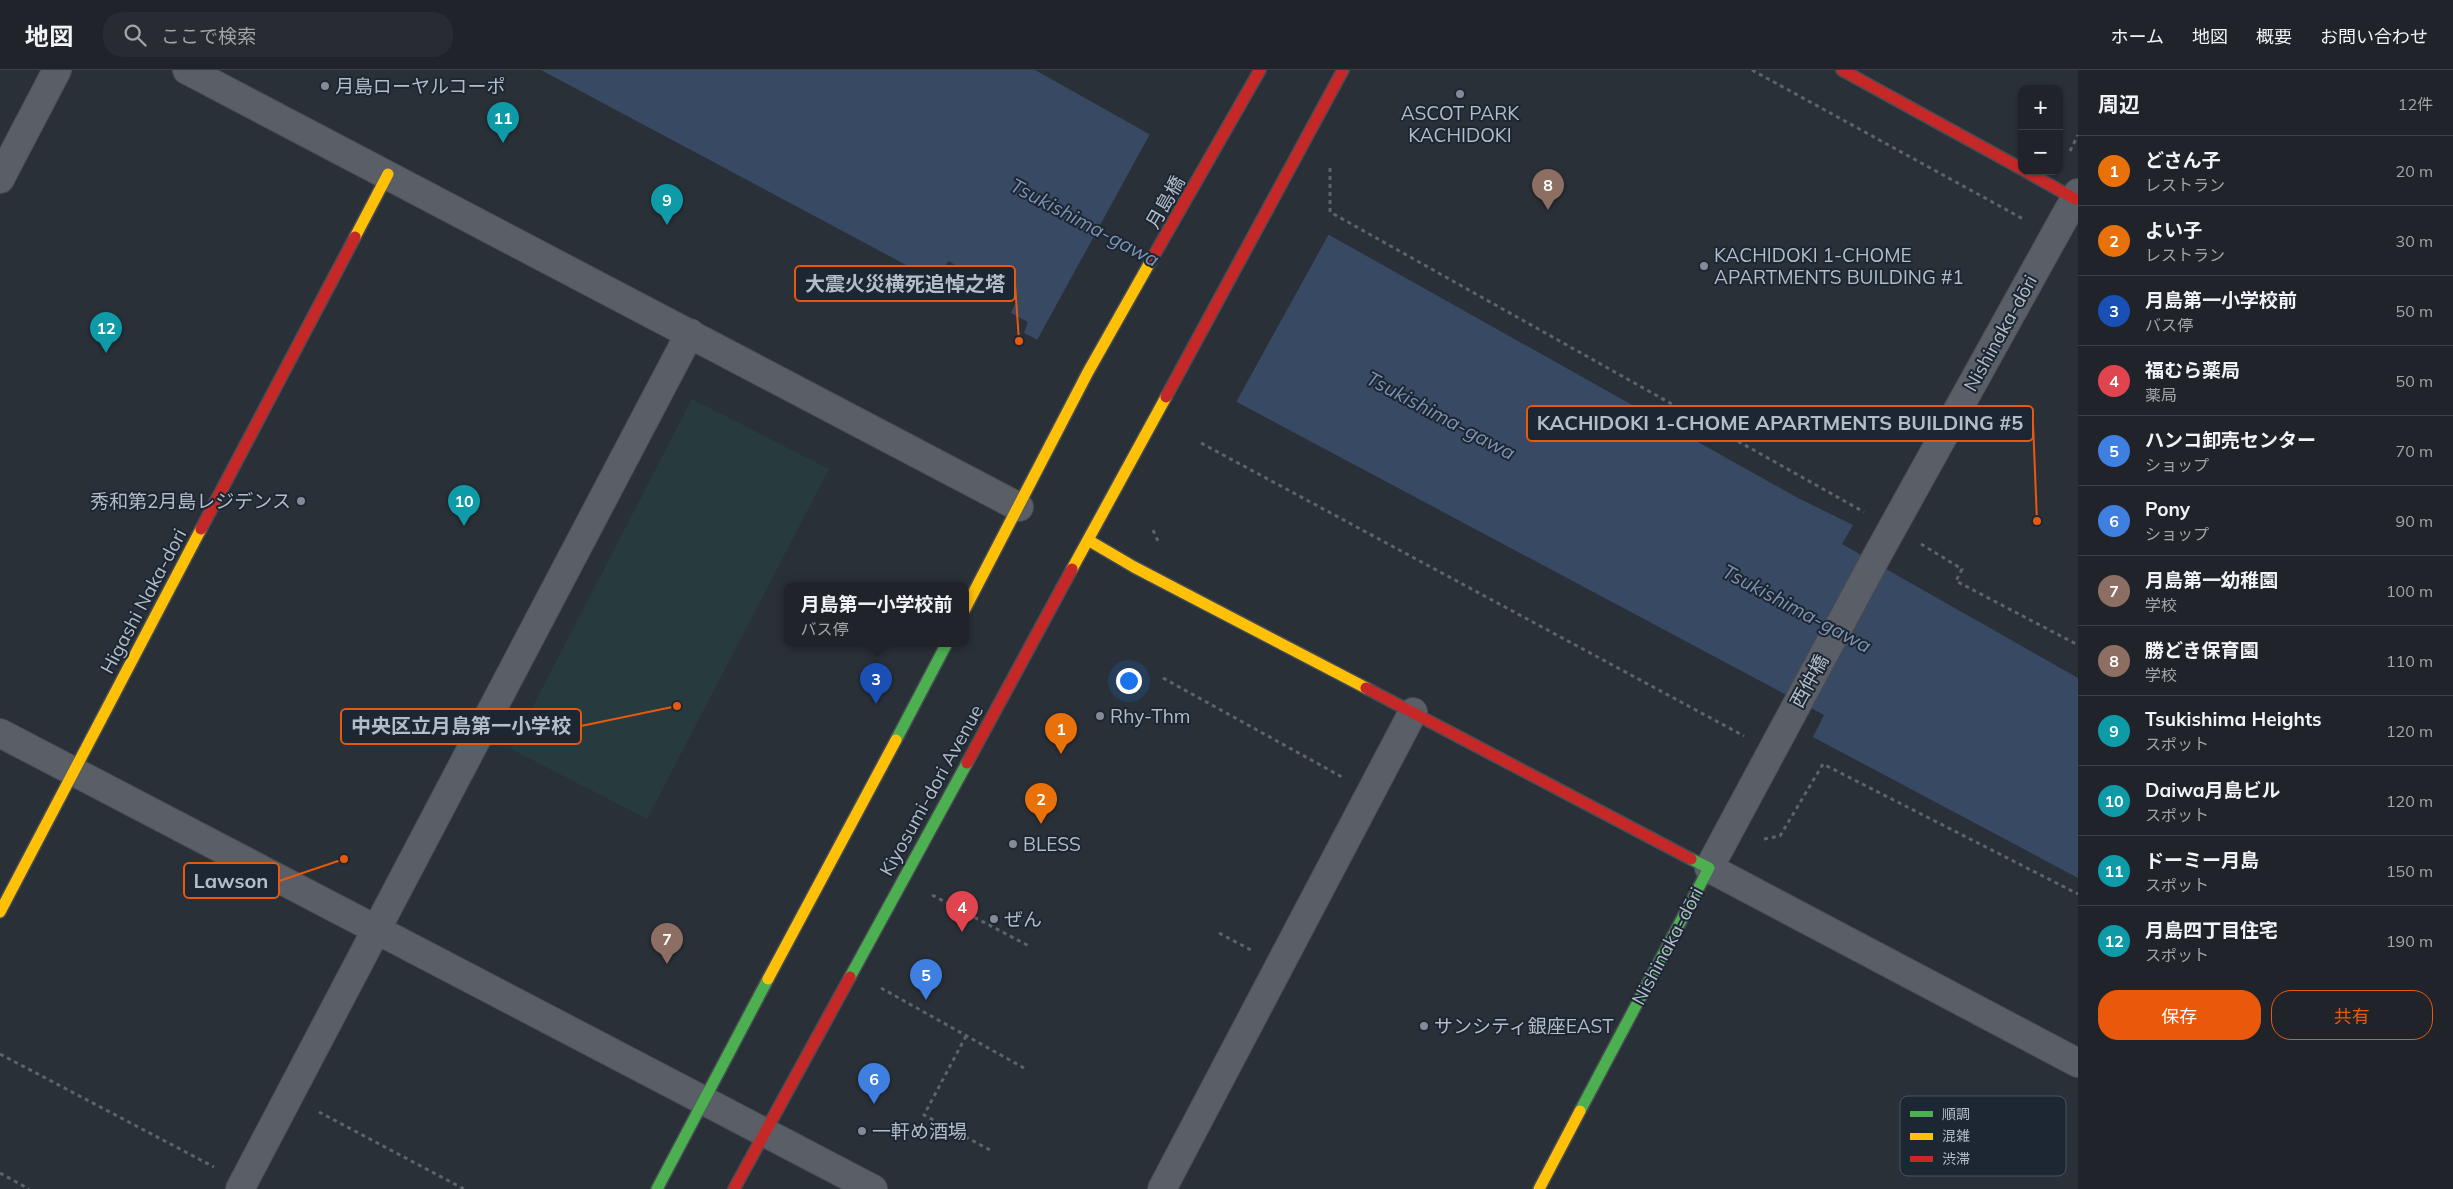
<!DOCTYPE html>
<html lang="ja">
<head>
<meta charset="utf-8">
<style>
	:root { --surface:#20242a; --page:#282c32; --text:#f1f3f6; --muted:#a2a4a8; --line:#3d4147; --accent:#ea580c }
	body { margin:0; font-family:Mulish,"Noto Sans JP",sans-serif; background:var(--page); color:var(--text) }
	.controls { position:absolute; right:15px; top:15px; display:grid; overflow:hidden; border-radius:10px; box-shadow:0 1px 4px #0004 }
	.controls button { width:45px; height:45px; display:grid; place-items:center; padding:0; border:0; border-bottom:1px solid var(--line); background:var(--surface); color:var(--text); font:25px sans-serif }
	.you { position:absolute; left:1128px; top:610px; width:18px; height:18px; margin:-12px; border:4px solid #fff; border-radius:50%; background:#1a73e8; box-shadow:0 0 0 8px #1a73e833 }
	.badge { display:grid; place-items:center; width:32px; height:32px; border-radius:50%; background:var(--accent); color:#fff; font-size:16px; font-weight:700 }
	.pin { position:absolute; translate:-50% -41px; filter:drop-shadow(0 1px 2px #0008) }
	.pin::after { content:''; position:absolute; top:26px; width:18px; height:15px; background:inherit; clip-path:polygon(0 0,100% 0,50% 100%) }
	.popup { position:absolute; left:784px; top:512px; width:185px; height:65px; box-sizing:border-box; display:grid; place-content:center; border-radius:10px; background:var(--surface); filter:drop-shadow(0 1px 4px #0005); font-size:16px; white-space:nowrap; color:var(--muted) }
	.popup b { font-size:19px; color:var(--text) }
	.popup::after { content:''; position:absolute; left:50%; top:100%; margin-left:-10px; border:10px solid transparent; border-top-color:var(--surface) }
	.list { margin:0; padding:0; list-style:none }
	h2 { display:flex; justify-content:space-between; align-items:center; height:65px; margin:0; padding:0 20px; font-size:21px }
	h2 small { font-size:16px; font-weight:400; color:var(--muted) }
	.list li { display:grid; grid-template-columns:32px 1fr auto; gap:15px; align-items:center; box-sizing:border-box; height:70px; padding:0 20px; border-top:1px solid var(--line) }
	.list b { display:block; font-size:19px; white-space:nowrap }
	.list p { margin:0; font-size:16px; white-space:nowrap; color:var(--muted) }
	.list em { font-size:16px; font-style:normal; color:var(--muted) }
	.actions { display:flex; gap:10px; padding:15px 20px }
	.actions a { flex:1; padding:11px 0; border:1px solid var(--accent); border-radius:20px; text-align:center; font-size:18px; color:var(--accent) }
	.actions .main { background:var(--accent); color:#fff }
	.icon { flex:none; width:28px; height:28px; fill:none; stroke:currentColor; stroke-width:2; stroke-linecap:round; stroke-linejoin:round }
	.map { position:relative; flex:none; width:2078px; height:1119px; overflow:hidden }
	header { display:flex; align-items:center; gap:30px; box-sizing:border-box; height:70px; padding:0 25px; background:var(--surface); border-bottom:1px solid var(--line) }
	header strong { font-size:24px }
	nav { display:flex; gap:28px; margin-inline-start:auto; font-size:18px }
	.search { width:350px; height:45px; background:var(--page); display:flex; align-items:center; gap:12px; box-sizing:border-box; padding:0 18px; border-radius:20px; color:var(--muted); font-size:19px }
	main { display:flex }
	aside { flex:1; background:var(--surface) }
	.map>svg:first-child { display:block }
	.green { fill:#273a3e }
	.water { fill:#384963 }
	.pier { fill:#2a3038 }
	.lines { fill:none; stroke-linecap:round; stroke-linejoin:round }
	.street-casing { stroke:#484c53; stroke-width:30 }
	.fast-casing { stroke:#484c53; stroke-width:14 }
	.slow-casing { stroke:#484c53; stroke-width:14 }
	.jam-casing { stroke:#484c53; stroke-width:14 }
	.path { stroke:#5d636a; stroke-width:3; stroke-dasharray:4 4; stroke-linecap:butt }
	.street { stroke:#5a5e66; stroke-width:28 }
	.fast { stroke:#4caf50; stroke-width:11 }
	.slow { stroke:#ffc107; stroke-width:11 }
	.jam { stroke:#c62828; stroke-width:11 }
	.poi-dot { fill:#848b96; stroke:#1d2633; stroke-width:2 }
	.labels { text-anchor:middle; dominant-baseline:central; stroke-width:4; stroke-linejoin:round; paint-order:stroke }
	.poi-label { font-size:19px; fill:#b4bcc9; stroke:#1d2633; text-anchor:start }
	.street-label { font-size:19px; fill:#b4bcc9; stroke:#1d2633 }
	.water-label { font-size:20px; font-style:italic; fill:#7c92b1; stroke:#1d2633 }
	.key { fill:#1d2633; stroke:#4a5360; stroke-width:1 }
	.key-label { font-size:14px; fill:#b4bcc9 }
	.leader { fill:none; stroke:#e8590c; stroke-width:2 }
	.callout-dot { fill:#e8590c; stroke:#1d2633; stroke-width:2 }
	.callout { fill:#1d2633; stroke:#e8590c; stroke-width:2 }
	.callout-label { font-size:20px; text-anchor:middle; font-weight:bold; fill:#b4bcc9 }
</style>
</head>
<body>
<header>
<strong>地図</strong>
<div class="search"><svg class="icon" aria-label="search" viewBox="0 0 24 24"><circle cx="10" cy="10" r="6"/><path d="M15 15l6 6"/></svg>ここで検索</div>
<nav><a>ホーム</a><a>地図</a><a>概要</a><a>お問い合わせ</a></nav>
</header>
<main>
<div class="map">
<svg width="2078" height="1119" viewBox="0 0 2078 1119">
	<rect width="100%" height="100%" fill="#2a3038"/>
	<path class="green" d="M692 329 829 399 647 749 511 679Z"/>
	<path class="water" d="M541 0H1035L1798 428 1853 455 1842 474 2078 608V808L1813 667 1824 645 1235 331 1217 362 1024 263 1028 252 1011 243 1018 228 948 191 938 212Z"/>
	<path class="pier" d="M1151 62 1330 162 1218 365 1036 272Z"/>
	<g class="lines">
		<g class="street-casing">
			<path id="street" d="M187 0 1019 437
				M0 109 57 0
				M2078 123 1879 482 1709 798 2078 993
				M0 663 873 1119
				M240 1119 690 263
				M1162 1119 1413 642"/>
		</g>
		<g class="fast-casing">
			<path id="fast" d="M896 670 947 573
				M850 907 967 693
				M1580 1041 1709 798 1691 789
				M657 1119 768 909"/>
		</g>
		<g class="slow-casing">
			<path id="slow" d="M355 167 388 104
				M1088 470 1134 497 1366 618
				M1072 499 1166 327
				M965 539 1088 302 1153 187
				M0 842 201 459
				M768 909 896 670
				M1539 1119 1580 1041"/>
		</g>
		<g class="jam-casing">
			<path id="jam" d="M1842 0 2022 99
				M2025 101 2075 129
				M1153 187 1260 0
				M1166 327 1343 0
				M201 459 355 167
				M1366 618 1691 789
				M967 693 1072 499
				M734 1119 850 907"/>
		</g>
		<path class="path" d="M1752 0 2025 150
			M2070 81 2078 65
			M1330 98V142L1864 442
			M1201 373 1744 666
			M1153 460 1158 471
			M1921 474 1962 499 1956 511 2078 575
			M1163 608 1342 707
			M1764 769 1780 766 1823 694 2078 824
			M932 825 1029 876
			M1219 863 1251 880
			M881 918 1024 998
			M966 966 924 1045 992 1081
			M0 984 214 1097
			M319 1042 464 1119
			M0 1103 29 1119"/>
		<use href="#street" class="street"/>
		<use href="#fast" class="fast"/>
		<use href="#slow" class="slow"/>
		<use href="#jam" class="jam"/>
	</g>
	<g class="poi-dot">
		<circle cx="325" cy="16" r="5"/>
		<circle cx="1460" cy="24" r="5"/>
		<circle cx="1704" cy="196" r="5"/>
		<circle cx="301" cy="431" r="5"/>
		<circle cx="1100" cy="646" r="5"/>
		<circle cx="1013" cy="774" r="5"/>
		<circle cx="994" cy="849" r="5"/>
		<circle cx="1424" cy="956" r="5"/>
		<circle cx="862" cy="1061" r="5"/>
	</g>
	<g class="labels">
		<g class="poi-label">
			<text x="335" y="16">月島ローヤルコーポ</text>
			<text x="1460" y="43" text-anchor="middle">ASCOT PARK<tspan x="1460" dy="22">KACHIDOKI</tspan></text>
			<text x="1714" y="185">KACHIDOKI 1-CHOME<tspan x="1714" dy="22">APARTMENTS BUILDING #1</tspan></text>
			<text x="291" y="431" text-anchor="end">秀和第2月島レジデンス</text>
			<text x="1110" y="646">Rhy-Thm</text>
			<text x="1023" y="774">BLESS</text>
			<text x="1004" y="849">ぜん</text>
			<text x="1434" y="956">サンシティ銀座EAST</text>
			<text x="872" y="1061">一軒め酒場</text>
		</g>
		<g class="street-label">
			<text transform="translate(1165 132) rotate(-60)">月島橋</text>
			<text transform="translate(2000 263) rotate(-61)">Nishinaka-dōri</text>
			<text transform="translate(143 531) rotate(-62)">Higashi Naka-dori</text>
			<text transform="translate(1809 611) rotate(-61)">西仲橋</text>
			<text transform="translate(931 720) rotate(-61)">Kiyosumi-dori Avenue</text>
			<text transform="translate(1667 876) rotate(-62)">Nishinaka-dōri</text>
		</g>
		<g class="water-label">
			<text transform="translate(1085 152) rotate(28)">Tsukishima-gawa</text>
			<text transform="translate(1441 345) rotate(28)">Tsukishima-gawa</text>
			<text transform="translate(1797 538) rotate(28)">Tsukishima-gawa</text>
		</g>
	</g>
	<rect x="1900" y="1026" width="166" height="80" rx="8" class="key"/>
	<rect x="1910" y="1041" width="23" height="6" fill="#4caf50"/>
	<rect x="1910" y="1063" width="23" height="7" fill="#ffc107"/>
	<rect x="1910" y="1086" width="23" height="6" fill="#c62828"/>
	<g class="key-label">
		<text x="1942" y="1049">順調</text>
		<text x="1942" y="1071">混雑</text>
		<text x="1942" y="1094">渋滞</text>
	</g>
	<path class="leader" d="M1019 271L1015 214M2037 451L2033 353M677 636L581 656M344 789L279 811"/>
	<g class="callout-dot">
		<circle cx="1019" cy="271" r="5"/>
		<circle cx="2037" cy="451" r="5"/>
		<circle cx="677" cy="636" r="5"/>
		<circle cx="344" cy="789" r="5"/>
	</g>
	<g class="callout">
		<rect x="795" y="196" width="220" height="35" rx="5"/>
		<rect x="1527" y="336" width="506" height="35" rx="5"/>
		<rect x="341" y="639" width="240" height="35" rx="5"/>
		<rect x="184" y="793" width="95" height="35" rx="5"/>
	</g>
	<g class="callout-label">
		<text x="905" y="221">大震火災横死追悼之塔</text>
		<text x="1780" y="360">KACHIDOKI 1-CHOME APARTMENTS BUILDING #5</text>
		<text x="461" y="663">中央区立月島第一小学校</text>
		<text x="231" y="818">Lawson</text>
	</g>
</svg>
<div class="controls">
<button>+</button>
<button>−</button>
</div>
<div class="you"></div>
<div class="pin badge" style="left:1061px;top:684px;background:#e8710a">1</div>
<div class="pin badge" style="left:1041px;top:754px;background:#e8710a">2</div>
<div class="pin badge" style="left:876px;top:634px;background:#1a4fb4">3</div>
<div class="popup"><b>月島第一小学校前</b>バス停</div>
<div class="pin badge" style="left:962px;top:862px;background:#e0444e">4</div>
<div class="pin badge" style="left:926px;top:930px;background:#3f7fe0">5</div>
<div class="pin badge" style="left:874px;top:1034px;background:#3f7fe0">6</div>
<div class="pin badge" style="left:667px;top:894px;background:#8d6e63">7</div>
<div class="pin badge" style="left:1548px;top:140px;background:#8d6e63">8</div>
<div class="pin badge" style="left:667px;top:155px;background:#0f9aa8">9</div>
<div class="pin badge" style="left:464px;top:456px;background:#0f9aa8">10</div>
<div class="pin badge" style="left:503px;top:73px;background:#0f9aa8">11</div>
<div class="pin badge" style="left:106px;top:283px;background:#0f9aa8">12</div>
</div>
<aside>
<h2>周辺<small>12件</small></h2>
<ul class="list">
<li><span class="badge" style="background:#e8710a">1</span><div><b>どさん子</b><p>レストラン</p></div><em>20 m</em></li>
<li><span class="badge" style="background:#e8710a">2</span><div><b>よい子</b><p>レストラン</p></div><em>30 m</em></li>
<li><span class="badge" style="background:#1a4fb4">3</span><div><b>月島第一小学校前</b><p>バス停</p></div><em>50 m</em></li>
<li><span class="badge" style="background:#e0444e">4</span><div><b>福むら薬局</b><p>薬局</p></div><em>50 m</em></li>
<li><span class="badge" style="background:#3f7fe0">5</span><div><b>ハンコ卸売センター</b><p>ショップ</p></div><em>70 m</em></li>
<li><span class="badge" style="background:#3f7fe0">6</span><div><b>Pony</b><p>ショップ</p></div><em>90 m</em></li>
<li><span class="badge" style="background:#8d6e63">7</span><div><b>月島第一幼稚園</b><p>学校</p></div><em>100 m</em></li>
<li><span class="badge" style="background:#8d6e63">8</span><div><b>勝どき保育園</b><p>学校</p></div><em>110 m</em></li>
<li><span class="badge" style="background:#0f9aa8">9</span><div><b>Tsukishima Heights</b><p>スポット</p></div><em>120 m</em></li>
<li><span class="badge" style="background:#0f9aa8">10</span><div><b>Daiwa月島ビル</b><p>スポット</p></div><em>120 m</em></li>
<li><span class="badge" style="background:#0f9aa8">11</span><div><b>ドーミー月島</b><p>スポット</p></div><em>150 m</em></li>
<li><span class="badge" style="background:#0f9aa8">12</span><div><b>月島四丁目住宅</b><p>スポット</p></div><em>190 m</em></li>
</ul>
<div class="actions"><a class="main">保存</a><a>共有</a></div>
</aside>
</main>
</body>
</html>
